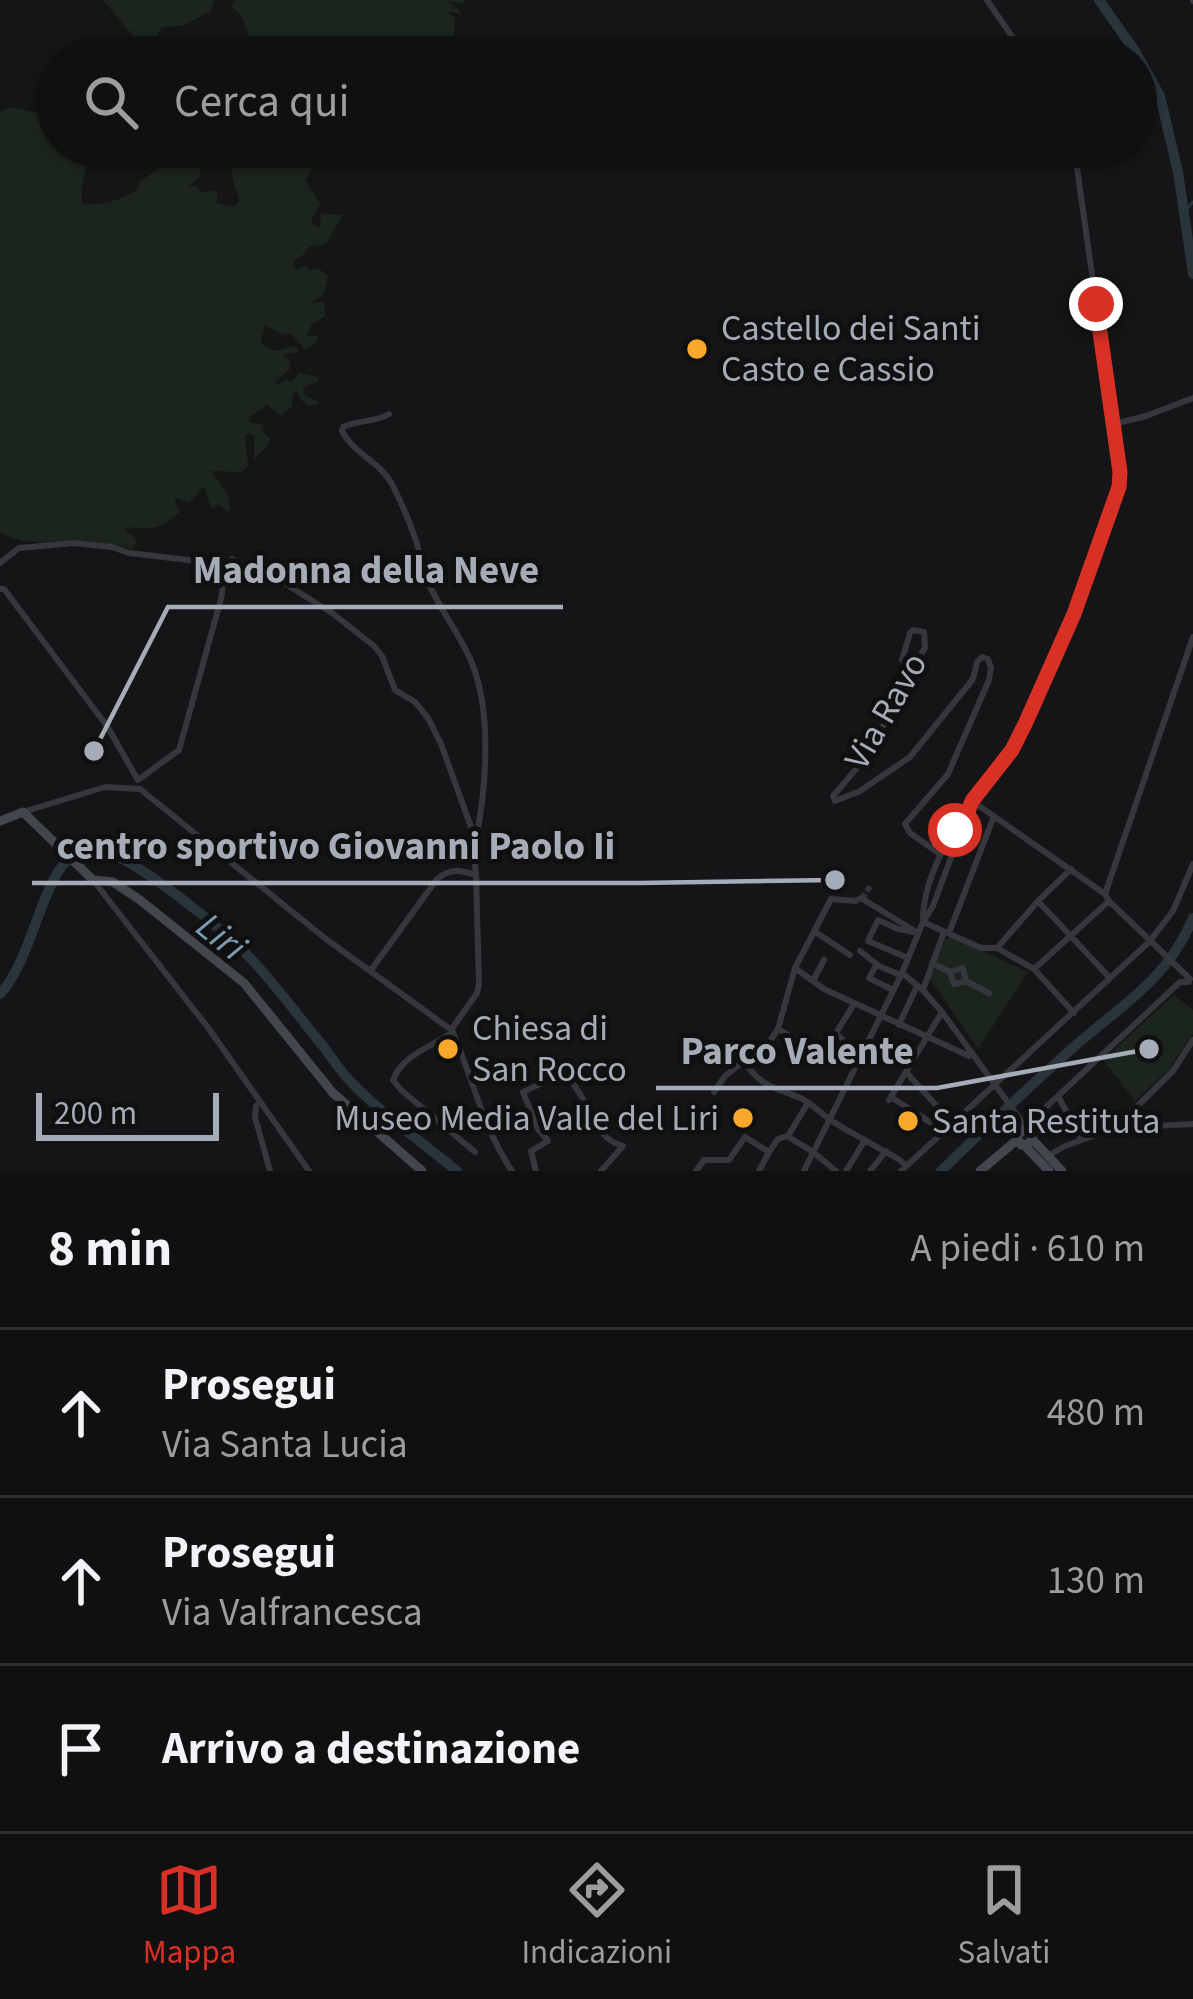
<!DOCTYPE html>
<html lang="it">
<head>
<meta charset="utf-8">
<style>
	:root { --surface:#101011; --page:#19191a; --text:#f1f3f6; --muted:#9c9d9f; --line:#303031; --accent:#d93025 }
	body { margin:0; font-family:"Source Sans 3",sans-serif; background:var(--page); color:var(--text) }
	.scale { position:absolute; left:36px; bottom:30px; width:183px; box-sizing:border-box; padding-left:12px; border:6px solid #a6acb7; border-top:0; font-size:33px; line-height:42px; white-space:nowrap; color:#a6acb7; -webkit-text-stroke:9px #101011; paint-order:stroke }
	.stop { position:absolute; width:36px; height:36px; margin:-27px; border:9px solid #d93025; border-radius:50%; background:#fff }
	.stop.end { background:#d93025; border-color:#fff; box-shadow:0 3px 12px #0008 }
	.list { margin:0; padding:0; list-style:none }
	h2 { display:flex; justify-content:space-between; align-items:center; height:156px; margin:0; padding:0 48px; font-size:51px }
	h2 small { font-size:39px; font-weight:400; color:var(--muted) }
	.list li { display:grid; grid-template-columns:78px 1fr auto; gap:36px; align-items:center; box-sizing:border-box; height:168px; padding:0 48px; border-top:3px solid var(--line) }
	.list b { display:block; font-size:45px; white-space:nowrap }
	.list p { margin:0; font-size:39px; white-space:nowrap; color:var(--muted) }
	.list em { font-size:39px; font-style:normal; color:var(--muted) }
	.icon { flex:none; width:66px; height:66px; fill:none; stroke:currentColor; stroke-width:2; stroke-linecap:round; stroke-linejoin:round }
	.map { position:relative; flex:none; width:1193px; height:1171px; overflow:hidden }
	.search { position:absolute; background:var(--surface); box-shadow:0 3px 9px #0004; left:36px; right:36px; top:36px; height:132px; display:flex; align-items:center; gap:30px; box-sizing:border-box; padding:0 42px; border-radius:66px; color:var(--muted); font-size:45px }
	.sheet { height:660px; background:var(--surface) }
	nav { display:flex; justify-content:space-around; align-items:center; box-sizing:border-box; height:168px; border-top:3px solid var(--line); background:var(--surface); font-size:33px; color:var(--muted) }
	nav a { display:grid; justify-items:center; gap:6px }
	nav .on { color:var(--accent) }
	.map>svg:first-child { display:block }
	.green { fill:#1c251d }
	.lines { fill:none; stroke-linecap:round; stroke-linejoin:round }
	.stream { stroke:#2a343b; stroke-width:3 }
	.river { stroke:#2a343b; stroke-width:10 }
	.street-tunnel { stroke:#323337; stroke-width:6; stroke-dasharray:6 3; stroke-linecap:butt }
	.street { stroke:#35373c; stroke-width:6 }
	.secondary { stroke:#43464c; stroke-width:9 }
	.route { stroke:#d93025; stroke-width:15 }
	.poi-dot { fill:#f8a82b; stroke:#101011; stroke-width:4.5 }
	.labels { text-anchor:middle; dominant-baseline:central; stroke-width:10; stroke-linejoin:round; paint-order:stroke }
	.poi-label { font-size:36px; fill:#a6acb7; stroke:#101011; text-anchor:start }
	.street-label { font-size:36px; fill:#a6acb7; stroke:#101011 }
	.water-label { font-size:39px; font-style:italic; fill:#7c9cb4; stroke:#101011 }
	.leader { fill:none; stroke:#a6acb7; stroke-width:4.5 }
	.callout-dot { fill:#a6acb7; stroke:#101011; stroke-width:4.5 }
	.callout-label { font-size:39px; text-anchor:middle; font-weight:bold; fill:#a6acb7; stroke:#101011; stroke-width:10; stroke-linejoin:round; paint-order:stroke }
</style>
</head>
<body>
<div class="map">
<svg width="1193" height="1171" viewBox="0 0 1193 1171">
	<rect width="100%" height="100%" fill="#151517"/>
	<path class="green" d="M103 0H214L211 11 182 26 162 27C154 37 155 45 160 57H151Z
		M236 0H465L462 4 447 1 458 8 461 14 448 11 455 19 454 39 436 47 450 55 448 57H251C249 36 248 19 231 6Z
		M8 107 57 116V147H91C87 165 80 184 82 203 101 207 121 200 137 190L140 181 158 169 156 163 160 161 159 147 166 150 171 161 192 155 199 160 200 177 188 187 197 185 202 193 214 190 218 194 216 203 234 207 239 201 231 171C255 148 276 163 305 149L304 147 324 148 319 155 320 163 311 169V173L305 181 321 205 311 219 314 226 320 227 321 213 343 215 326 244 309 247 301 257 295 259 293 267 297 269 305 266 310 271 318 268 328 276 323 295 311 303 324 301 325 316 312 324 306 337 319 335 317 341 306 350 291 334H282L265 325 261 342C268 351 281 353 291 346L297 347 299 352 283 355 289 360 291 368 275 382 277 385 286 380 292 382 299 373 318 377 319 381 304 387 303 392 307 397 320 402 316 405 308 406 300 399 297 391 293 394 292 406 282 416 267 405 250 417 249 422 264 425 262 431 270 439 266 447 254 460V436L250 433 245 435 248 466 242 472 211 471 228 494 230 508 228 512 219 504 211 509 204 486 189 503 174 497 180 512C161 527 154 531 129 527L125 531 134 536 137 543 132 549C111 543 87 540 65 541 37 541 26 546 0 532V112Z
		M951 937 1028 972 978 1049 930 979 945 939Z
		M1174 995 1193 1010V1034L1170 1068 1135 1101 1103 1060Z"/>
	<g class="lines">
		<path class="stream" d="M1183 213 1193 202"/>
		<path class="river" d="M1099 0 1135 51 1160 96 1178 172 1193 274
			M0 994C32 960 42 878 71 857 79 852 88 849 97 850 131 853 229 934 253 961 278 988 300 1018 323 1046 332 1058 341 1072 351 1082 383 1115 422 1142 457 1171
			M941 1171C985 1128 1030 1086 1076 1045 1124 1003 1167 980 1193 918"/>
		<path class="street-tunnel" d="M862 899 871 885"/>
		<path class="street" d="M987 0 1026 57
			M1193 0V1
			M389 414C376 422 358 420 343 427L342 431C353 453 380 462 392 484 400 500 408 518 414 535 420 550 421 566 427 580 439 608 459 633 471 661 493 712 486 791 475 845
			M1114 424 1146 416 1193 398
			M0 563 19 548 74 543 112 547 129 553 197 561 225 572 221 599 179 750 138 780
			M225 572 232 559 253 571 273 576 332 613 374 646 382 656 395 690 415 702 428 718 441 744 471 827 476 875 479 984 477 993 451 1030
			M0 589H4L107 726 138 780
			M902 660 910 633 913 630 924 632 925 648 913 666 869 754 833 796 835 801 860 791 910 757 973 679 977 662 982 657 988 659 991 668 989 680 948 774 905 824 910 833 940 854
			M140 789 326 939 450 1029
			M972 801 1105 894 1109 901 1190 979
			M23 812 105 787 140 789
			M93 880 209 1029 309 1171
			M1105 894 1193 637
			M1038 901 1109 977
			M923 919C923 886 942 847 961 821
			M923 922 981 948H997L1034 969 1074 1013
			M814 931 850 955
			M949 933 994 816
			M997 948 1038 901 1071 869
			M860 951 879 966 900 975
			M908 958 868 941 878 920 898 929 914 932
			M932 963 950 972 963 968 966 981
			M877 964 869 978 893 990
			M795 968 824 989 969 1056
			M1034 969 1109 901
			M371 970 437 879C450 868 461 870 476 875
			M950 972 954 984 966 981 989 993
			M902 973 923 990 942 1012 1020 1119 1023 1130
			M813 981 824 960
			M923 990 944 932
			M854 1004 836 1033 860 1057
			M899 1025 917 986
			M778 1029 808 1046 806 1055
			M453 1032C432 1047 403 1054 393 1080L401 1090 475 1152
			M453 1033C473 1079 483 1128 512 1171
			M744 1061C762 1088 773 1086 800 1098 812 1103 821 1114 832 1121 854 1135 878 1147 900 1160L906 1166
			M906 1072 954 1125
			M714 1092 725 1076 770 1041 778 1029 795 968 831 899 855 901 861 898 918 933
			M1058 1096 1082 1140
			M891 1097 945 1132
			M889 1100 942 1012
			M260 1102 256 1106 255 1117 270 1171
			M1115 1128 1173 1071 1193 1040
			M1026 1130 1029 1123 1180 982H1189
			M788 1136 808 1103
			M1048 1156 1065 1146 1115 1128 1193 1124
			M536 1171 531 1151 548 1141 538 1129 523 1092 544 1082 537 1068 555 1058C565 1072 576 1086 584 1101 595 1120 600 1140 623 1146L601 1171
			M696 1171 704 1160H729L745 1137 769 1152 778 1139 787 1136 813 1152 836 1171
			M759 1171 769 1152
			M804 1171 902 973 923 922 933 906 972 801 1012 750 1026 722 1074 614 1119 487 1120 472 1074 147
			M846 1171 865 1140
			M870 1171 886 1151
			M901 1171 1149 942 1173 911 1193 864"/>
		<path class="secondary" d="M0 821 23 812 93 880 113 882 140 900 244 983 333 1093 422 1171
			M1032 1139 1028 1144 1021 1145 1017 1136 1023 1130 1030 1132 1032 1139 1062 1171
			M1024 1145 1049 1171
			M980 1171 1017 1140"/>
	</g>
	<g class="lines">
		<path class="route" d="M955 830 967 814 972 801 1012 750 1026 722 1074 614 1119 487 1120 472 1096 304"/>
	</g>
	<g class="poi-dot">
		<circle cx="697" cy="349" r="12"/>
		<circle cx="448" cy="1049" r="12"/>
		<circle cx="743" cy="1118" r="12"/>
		<circle cx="908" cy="1121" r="12"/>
	</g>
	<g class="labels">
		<g class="poi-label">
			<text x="721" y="328">Castello dei Santi<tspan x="721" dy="41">Casto e Cassio</tspan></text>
			<text x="472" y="1028">Chiesa di<tspan x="472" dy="41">San Rocco</tspan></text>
			<text x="719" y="1118" text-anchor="end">Museo Media Valle del Liri</text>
			<text x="932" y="1121">Santa Restituta</text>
		</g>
		<g class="street-label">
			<text transform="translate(886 711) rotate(-60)">Via Ravo</text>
		</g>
		<g class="water-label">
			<text transform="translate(221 937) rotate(39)">Liri</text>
		</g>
	</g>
	<path class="leader" d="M94 751L168 607H563M835 880L639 883H32M1149 1049L937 1088H656"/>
	<g class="callout-dot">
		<circle cx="94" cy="751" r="12"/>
		<circle cx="835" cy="880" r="12"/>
		<circle cx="1149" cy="1049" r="12"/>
	</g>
	<g class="callout-label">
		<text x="366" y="583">Madonna della Neve</text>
		<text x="336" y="859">centro sportivo Giovanni Paolo Ii</text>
		<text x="797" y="1064">Parco Valente</text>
	</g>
</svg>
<div class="scale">200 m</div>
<div class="stop" style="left:955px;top:830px"></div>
<div class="stop end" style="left:1096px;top:304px"></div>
<div class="search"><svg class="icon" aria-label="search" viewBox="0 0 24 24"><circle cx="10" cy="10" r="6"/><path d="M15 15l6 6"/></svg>Cerca qui</div>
</div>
<section class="sheet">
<h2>8 min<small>A piedi · 610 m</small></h2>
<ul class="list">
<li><svg class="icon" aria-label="ahead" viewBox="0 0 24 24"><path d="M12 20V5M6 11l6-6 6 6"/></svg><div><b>Prosegui</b><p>Via Santa Lucia</p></div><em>480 m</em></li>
<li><svg class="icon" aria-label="ahead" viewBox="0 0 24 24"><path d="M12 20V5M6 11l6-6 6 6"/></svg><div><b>Prosegui</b><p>Via Valfrancesca</p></div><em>130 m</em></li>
<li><svg class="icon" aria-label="arrive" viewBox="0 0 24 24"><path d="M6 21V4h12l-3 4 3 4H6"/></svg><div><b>Arrivo a destinazione</b></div></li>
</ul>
</section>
<nav>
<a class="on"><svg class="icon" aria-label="map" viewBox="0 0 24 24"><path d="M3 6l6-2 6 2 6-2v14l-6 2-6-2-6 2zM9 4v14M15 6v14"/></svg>Mappa</a>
<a><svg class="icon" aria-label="directions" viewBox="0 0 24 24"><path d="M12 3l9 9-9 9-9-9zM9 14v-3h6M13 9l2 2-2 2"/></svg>Indicazioni</a>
<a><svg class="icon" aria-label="saved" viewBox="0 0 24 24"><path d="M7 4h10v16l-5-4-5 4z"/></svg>Salvati</a>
</nav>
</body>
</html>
